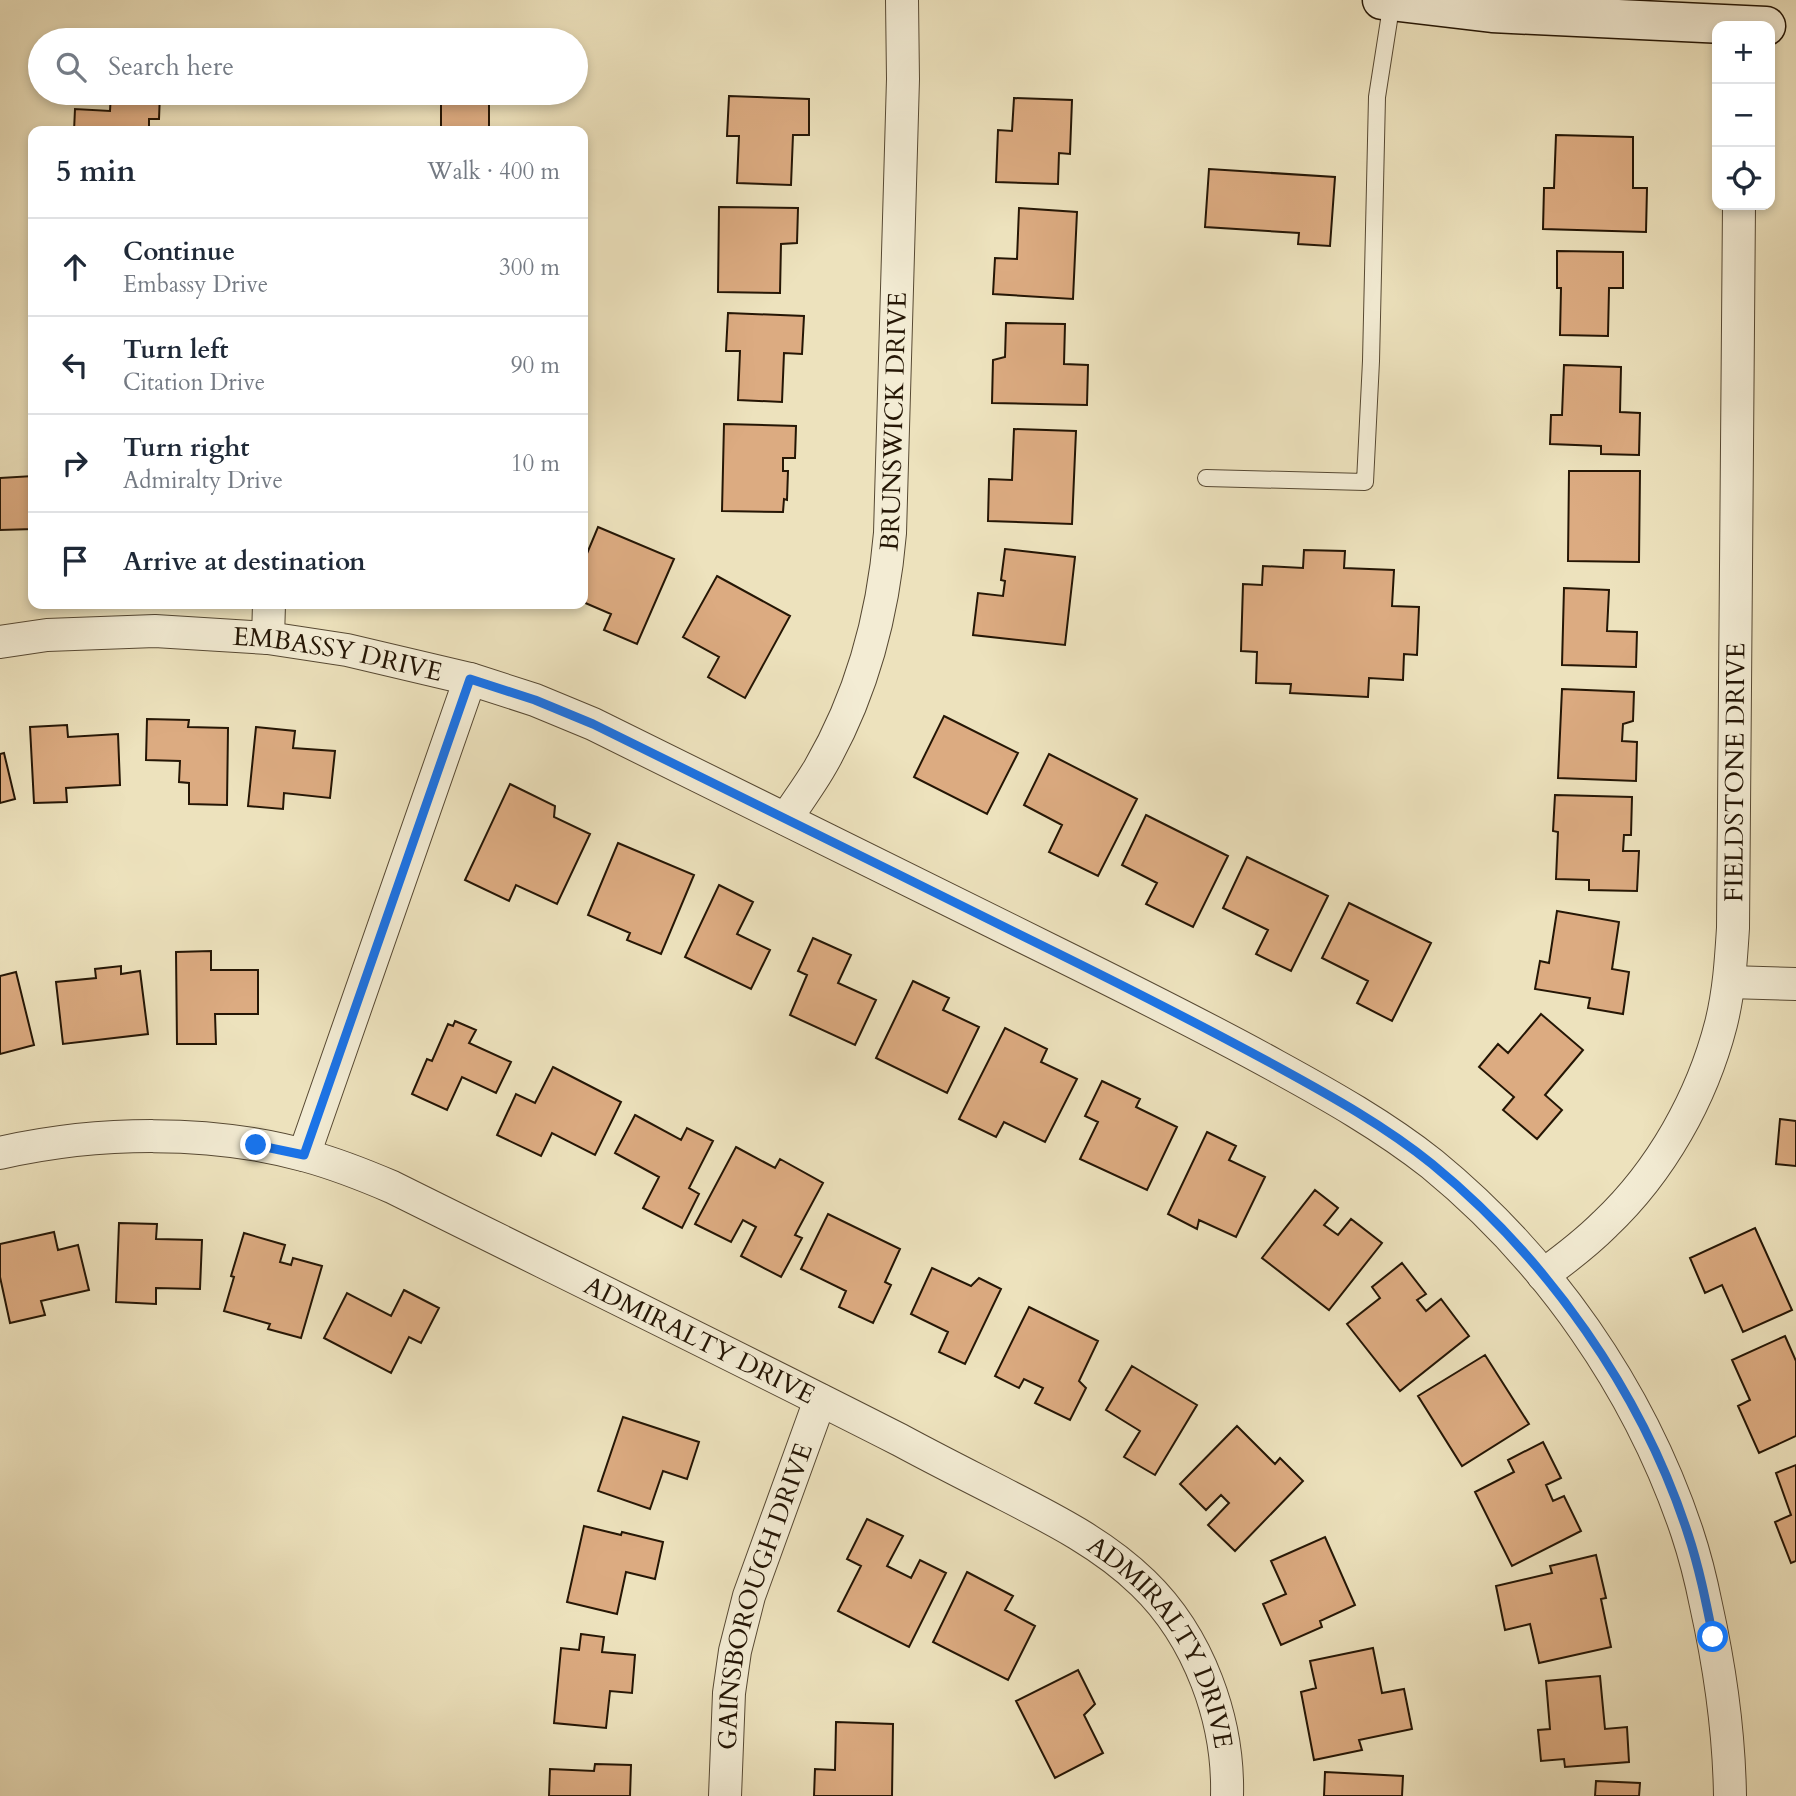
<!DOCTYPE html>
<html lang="en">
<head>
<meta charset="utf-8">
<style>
	:root { --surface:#fff; --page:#f6f6f7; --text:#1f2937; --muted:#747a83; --line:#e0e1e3 }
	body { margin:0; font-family:Cardo,serif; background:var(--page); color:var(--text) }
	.controls { position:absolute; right:21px; top:21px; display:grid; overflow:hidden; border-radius:14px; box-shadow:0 4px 10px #0003 }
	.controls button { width:63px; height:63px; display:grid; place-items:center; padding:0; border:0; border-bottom:2px solid var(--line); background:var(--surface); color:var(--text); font:35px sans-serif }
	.stop { position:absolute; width:21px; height:21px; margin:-16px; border:5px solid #1a73e8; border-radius:50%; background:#fff }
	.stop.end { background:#1a73e8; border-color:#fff; box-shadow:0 2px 7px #0008 }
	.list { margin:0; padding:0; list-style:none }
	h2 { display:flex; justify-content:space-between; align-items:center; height:91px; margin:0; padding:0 28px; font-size:30px }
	h2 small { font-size:23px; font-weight:400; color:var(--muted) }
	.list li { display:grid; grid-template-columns:46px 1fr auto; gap:21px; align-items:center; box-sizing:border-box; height:98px; padding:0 28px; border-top:2px solid var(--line) }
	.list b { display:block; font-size:26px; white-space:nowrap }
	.list p { margin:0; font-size:23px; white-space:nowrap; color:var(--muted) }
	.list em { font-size:23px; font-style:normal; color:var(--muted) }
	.icon { flex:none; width:38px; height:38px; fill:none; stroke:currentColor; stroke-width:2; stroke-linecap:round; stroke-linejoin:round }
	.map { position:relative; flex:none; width:1796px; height:1796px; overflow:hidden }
	.search { position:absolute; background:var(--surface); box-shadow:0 4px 10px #0003; left:28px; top:28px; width:560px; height:77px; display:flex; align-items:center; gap:18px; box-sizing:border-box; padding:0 24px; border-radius:38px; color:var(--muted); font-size:26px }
	.panel { position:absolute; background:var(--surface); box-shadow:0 4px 10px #0003; left:28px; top:126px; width:560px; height:483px; border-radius:14px }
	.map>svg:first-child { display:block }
	.building { fill:#dcab81; stroke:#251605; stroke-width:2 }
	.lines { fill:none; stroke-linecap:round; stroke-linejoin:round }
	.lane-casing { stroke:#574933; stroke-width:18 }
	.street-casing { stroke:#574933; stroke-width:34 }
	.secondary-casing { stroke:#251605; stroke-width:41 }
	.lane { stroke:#f3ecd4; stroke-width:16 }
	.street { stroke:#f3ecd4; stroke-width:32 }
	.secondary { stroke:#f3ecd4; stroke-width:38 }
	.route { stroke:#1a73e8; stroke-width:9 }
	.labels { text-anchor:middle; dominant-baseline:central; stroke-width:5; stroke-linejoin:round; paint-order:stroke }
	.street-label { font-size:26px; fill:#251605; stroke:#f3ecd4 }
</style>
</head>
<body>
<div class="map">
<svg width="1796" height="1796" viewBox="0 0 1796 1796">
	<rect width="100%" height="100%" fill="#ede2bd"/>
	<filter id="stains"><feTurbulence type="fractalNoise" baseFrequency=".00286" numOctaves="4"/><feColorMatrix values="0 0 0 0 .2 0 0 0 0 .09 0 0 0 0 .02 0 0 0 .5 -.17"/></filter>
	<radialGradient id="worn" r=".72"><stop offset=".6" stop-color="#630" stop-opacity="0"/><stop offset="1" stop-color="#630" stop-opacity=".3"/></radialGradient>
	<path class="building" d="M111 93H160L159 119H149V131H74L75 109 110 111Z
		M729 96 809 99V135H793L791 185 737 183 739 136H727Z
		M441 97H489V131H441Z
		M1014 98 1072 100 1070 154 1059 153 1058 184 996 182 998 130 1012 131Z
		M1556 135 1633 137V188H1647L1646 232 1543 229 1544 188H1554Z
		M1209 169 1335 177 1330 246 1298 244 1299 233 1205 227Z
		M719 207 798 208 797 243 781 244 780 293 718 292Z
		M1019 208 1077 212 1073 299 993 294 995 258 1017 259Z
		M1557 251 1623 252V288H1609L1608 336 1560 335 1561 288H1557Z
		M728 313 804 316 802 354 784 353 782 402 738 400 740 351H726Z
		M1006 323 1065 324 1064 364 1088 365 1087 405 992 403 993 360 1005 357Z
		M1564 365 1621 367 1620 412 1640 413 1639 455 1601 454V446L1550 444 1551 415H1562Z
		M724 424 796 426 795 458H783V471H788L787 500 784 499 783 512 722 511Z
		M1014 429 1076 431 1072 524 988 521 989 479 1012 480Z
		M1569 471H1640L1639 562 1568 561Z
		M33 476V529L0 530V478Z
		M598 527 674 559 637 644 604 630 611 614 583 602V563Z
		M1005 549 1075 557 1065 645 973 635 978 593 1003 596 1005 581 1001 580Z
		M1304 550 1345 551 1344 568 1394 570 1392 606 1419 607 1417 655 1404 654 1403 680 1369 678 1368 697 1290 693 1291 684 1256 683 1257 652 1241 651 1243 584 1262 585 1263 566 1303 568Z
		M717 576 790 616 745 698 708 677 719 657 683 637Z
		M1564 588 1609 590 1607 631 1637 632 1636 667 1562 665Z
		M1562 689 1634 692 1633 721 1623 724 1622 741 1637 742 1636 781 1558 778Z
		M944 716 1018 753 987 814 914 777Z
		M147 719 189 720 188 727 228 728 227 805 189 804V783L179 782 180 761 146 760Z
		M67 725 68 737 118 734 120 785 66 788 67 802 34 803 30 727Z
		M256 727 295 731 293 748 335 751 330 798 284 793 283 809 248 806Z
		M4 753 15 799 0 803V754Z
		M1049 754 1137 799 1098 876 1049 852 1062 825 1024 805Z
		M510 784 555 806 554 817 590 834 557 904 516 885 509 901 465 880Z
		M1555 795 1632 797 1631 835H1624L1623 851H1639L1637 891 1589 890V880L1556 879 1558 832 1553 831Z
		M1146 815 1228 856 1193 927 1146 904 1157 883 1122 865Z
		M618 843 694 875 661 954 627 940 630 933 588 915Z
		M1247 857 1328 896 1291 971 1256 954 1268 930 1223 908Z
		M719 885 753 902 737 934 770 950 751 989 685 957Z
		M1349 903 1431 943 1392 1021 1357 1003 1368 981 1322 958Z
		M1557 911 1619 922 1612 969 1629 972 1623 1014 1588 1008 1590 998 1535 989 1540 961 1549 963Z
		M813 938 851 955 838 983 876 1000 855 1045 790 1015 807 975 798 971Z
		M211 951V970H258V1014H215L216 1044H177L176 952Z
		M121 966V974L140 971 148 1034 63 1044 56 982 96 978 95 969Z
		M16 972 34 1045 0 1054V976Z
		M913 981 949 998 943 1010 979 1027 947 1093 876 1058Z
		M1541 1014 1583 1050 1545 1095 1562 1110 1537 1139 1503 1110 1514 1097 1479 1067 1498 1044 1508 1053Z
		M455 1021 476 1030 469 1043 511 1062 496 1093 462 1077 447 1110 412 1094 427 1059 432 1061 448 1024 453 1026Z
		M1005 1028 1047 1049 1041 1062 1077 1079 1045 1142 1004 1122 996 1137 959 1119Z
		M553 1067 621 1102 595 1155 552 1133 541 1156 497 1135 516 1094 535 1103Z
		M1102 1081 1140 1099 1136 1107 1177 1127 1147 1190 1080 1159 1098 1122 1085 1116Z
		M635 1115 681 1140 687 1128 713 1141 689 1188 699 1194 682 1228 643 1208 659 1177 615 1153Z
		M1780 1119 1796 1121V1166L1776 1164Z
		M1207 1132 1236 1146 1229 1160 1265 1177 1236 1237 1199 1220 1197 1229 1168 1214Z
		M736 1147 775 1168 780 1159 823 1183 795 1235 802 1238 781 1277 741 1256 756 1227 743 1220 731 1242 695 1224Z
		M1315 1190 1338 1208 1324 1225 1338 1235 1351 1219 1382 1243 1329 1310 1262 1258Z
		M828 1214 900 1249 885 1282 891 1285 873 1323 839 1307 846 1291 801 1269Z
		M119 1223 157 1224 156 1239 202 1240 200 1289 156 1288V1304L116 1302Z
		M1755 1228 1792 1310 1743 1332 1722 1285 1705 1293 1690 1258Z
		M54 1232 58 1250 78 1245 89 1290 41 1301 45 1315 10 1323 0 1277V1244Z
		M244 1233 285 1245 280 1262 291 1265 293 1258 322 1266 301 1338 268 1329 270 1324 224 1311 234 1277 231 1276Z
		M1402 1263 1426 1294 1417 1300 1426 1311 1441 1299 1469 1336 1400 1391 1347 1324 1380 1298 1372 1287Z
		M932 1268 971 1286 979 1278 1001 1289 965 1364 939 1352 948 1332 911 1314Z
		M404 1290 439 1308 421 1343 409 1337 391 1373 324 1338 347 1293 391 1316Z
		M1029 1307 1098 1341 1079 1381 1086 1388 1070 1420 1035 1403 1043 1388 1024 1379 1019 1388 995 1376Z
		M1785 1336 1796 1361V1436L1759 1453 1738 1406 1750 1400 1732 1360Z
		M1485 1355 1529 1424 1462 1466 1418 1396Z
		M1132 1366 1197 1405 1155 1475 1124 1457 1140 1431 1106 1410Z
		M623 1417 699 1442 687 1479 663 1471 650 1509 598 1491Z
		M1237 1426 1275 1464 1280 1458 1303 1481 1235 1551 1208 1525 1229 1503 1221 1495 1206 1510 1180 1484Z
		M1543 1442 1561 1478 1546 1485 1553 1501 1564 1496 1581 1531 1512 1566 1475 1492 1514 1472 1508 1460Z
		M1796 1465V1561L1791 1563 1775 1522 1791 1515 1776 1473Z
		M867 1519 903 1536 887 1566 911 1578 920 1560 946 1573 909 1647 838 1611 861 1566 847 1559Z
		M584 1526 621 1535 622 1532 663 1542 655 1579 626 1572 617 1614 567 1602Z
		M1325 1537 1355 1605 1320 1621 1322 1627 1281 1645 1263 1604 1286 1594 1271 1561Z
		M1596 1555 1606 1598 1601 1599 1611 1647 1539 1663 1530 1624 1505 1630 1496 1586 1552 1573 1550 1566Z
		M967 1572 1013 1596 1005 1610 1035 1626 1008 1680 933 1642Z
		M581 1634 604 1637 602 1652 635 1655 632 1693 610 1691 606 1728 554 1723 561 1648 579 1650Z
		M1373 1648 1382 1693 1404 1689 1412 1729 1359 1740 1362 1750 1314 1760 1301 1692 1316 1688 1310 1661Z
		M1078 1670 1095 1704 1084 1715 1103 1753 1055 1778 1016 1701Z
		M1600 1676 1605 1729 1627 1727 1629 1762 1565 1767 1564 1759 1541 1761 1538 1730 1550 1729 1546 1681Z
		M836 1722 893 1724 892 1796H814L815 1769 835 1770Z
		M595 1764 631 1765 630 1796H549L550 1769 594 1771Z
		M1325 1772 1403 1776 1402 1796H1324Z
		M1596 1781 1640 1783 1639 1796H1595Z"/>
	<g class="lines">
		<g class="lane-casing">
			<path id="lane" d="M1206 478 1365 482 1371 361 1377 97 1392 1"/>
		</g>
		<g class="street-casing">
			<g id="street">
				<path d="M268 638 269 604"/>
				<path id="s1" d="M0 642 47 635 155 631 268 638 347 650 470 679 535 700 593 724C746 799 899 875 1052 951 1127 988 1202 1025 1276 1066 1329 1095 1384 1126 1432 1164 1548 1259 1639 1389 1687 1532 1695 1556 1701 1580 1706 1605 1720 1668 1729 1731 1730 1796"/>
				<path id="s2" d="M786 819C797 802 809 786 819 769 861 697 883 616 890 533L903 79 902 0"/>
				<path d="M1729 982 1796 984"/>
				<path id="s3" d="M0 1153C97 1131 211 1129 307 1156 336 1164 364 1175 392 1187 561 1271 731 1354 900 1440 935 1459 971 1477 1006 1495 1055 1520 1104 1545 1143 1583 1199 1637 1229 1720 1227 1796"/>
				<path d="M304 1155 470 679"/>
				<path id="s4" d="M1543 1275C1565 1259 1586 1243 1605 1224 1661 1171 1702 1098 1721 1024 1729 992 1731 960 1733 928L1739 205"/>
				<path id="s5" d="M725 1796 729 1693 735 1651 749 1596 820 1400"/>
			</g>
		</g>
		<g class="secondary-casing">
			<path id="secondary" d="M1382 0 1492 13 1766 26"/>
		</g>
		<use href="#lane" class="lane"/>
		<use href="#street" class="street"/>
		<use href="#secondary" class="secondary"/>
	</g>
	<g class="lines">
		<path class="route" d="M256 1145 304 1155 470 679 535 700 593 724C745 798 897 874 1049 949 1126 987 1203 1026 1278 1067 1331 1096 1385 1126 1432 1164 1547 1258 1642 1392 1688 1534 1699 1567 1706 1602 1713 1637"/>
	</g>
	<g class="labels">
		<g class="street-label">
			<text stroke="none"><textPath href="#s2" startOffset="420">BRUNSWICK DRIVE</textPath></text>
			<text stroke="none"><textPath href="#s1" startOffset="340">EMBASSY DRIVE</textPath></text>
			<text stroke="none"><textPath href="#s4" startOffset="567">FIELDSTONE DRIVE</textPath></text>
			<text stroke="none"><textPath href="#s3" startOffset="744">ADMIRALTY DRIVE</textPath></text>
			<text stroke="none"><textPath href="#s5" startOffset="205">GAINSBOROUGH DRIVE</textPath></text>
			<text stroke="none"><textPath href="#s3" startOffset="1311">ADMIRALTY DRIVE</textPath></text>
		</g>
	</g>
	<rect width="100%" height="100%" filter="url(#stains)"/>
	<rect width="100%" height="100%" fill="url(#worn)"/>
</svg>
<div class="controls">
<button>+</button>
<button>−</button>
<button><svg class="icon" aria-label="locate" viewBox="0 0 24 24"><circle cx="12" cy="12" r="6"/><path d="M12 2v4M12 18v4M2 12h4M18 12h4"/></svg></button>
</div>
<div class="stop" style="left:1713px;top:1637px"></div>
<div class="stop end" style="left:256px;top:1145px"></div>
<div class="search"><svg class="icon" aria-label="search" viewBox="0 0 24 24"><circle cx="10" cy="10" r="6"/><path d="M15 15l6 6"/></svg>Search here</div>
<section class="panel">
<h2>5 min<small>Walk · 400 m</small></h2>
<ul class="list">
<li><svg class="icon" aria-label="ahead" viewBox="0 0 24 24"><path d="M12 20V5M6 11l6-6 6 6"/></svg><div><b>Continue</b><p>Embassy Drive</p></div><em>300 m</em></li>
<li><svg class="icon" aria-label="left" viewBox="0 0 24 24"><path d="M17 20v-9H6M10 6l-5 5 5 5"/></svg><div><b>Turn left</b><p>Citation Drive</p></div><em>90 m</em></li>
<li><svg class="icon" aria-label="right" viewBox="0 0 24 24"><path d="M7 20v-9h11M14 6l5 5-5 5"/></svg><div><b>Turn right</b><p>Admiralty Drive</p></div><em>10 m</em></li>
<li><svg class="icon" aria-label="arrive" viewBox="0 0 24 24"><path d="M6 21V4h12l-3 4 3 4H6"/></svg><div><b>Arrive at destination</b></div></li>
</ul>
</section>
</div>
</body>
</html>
